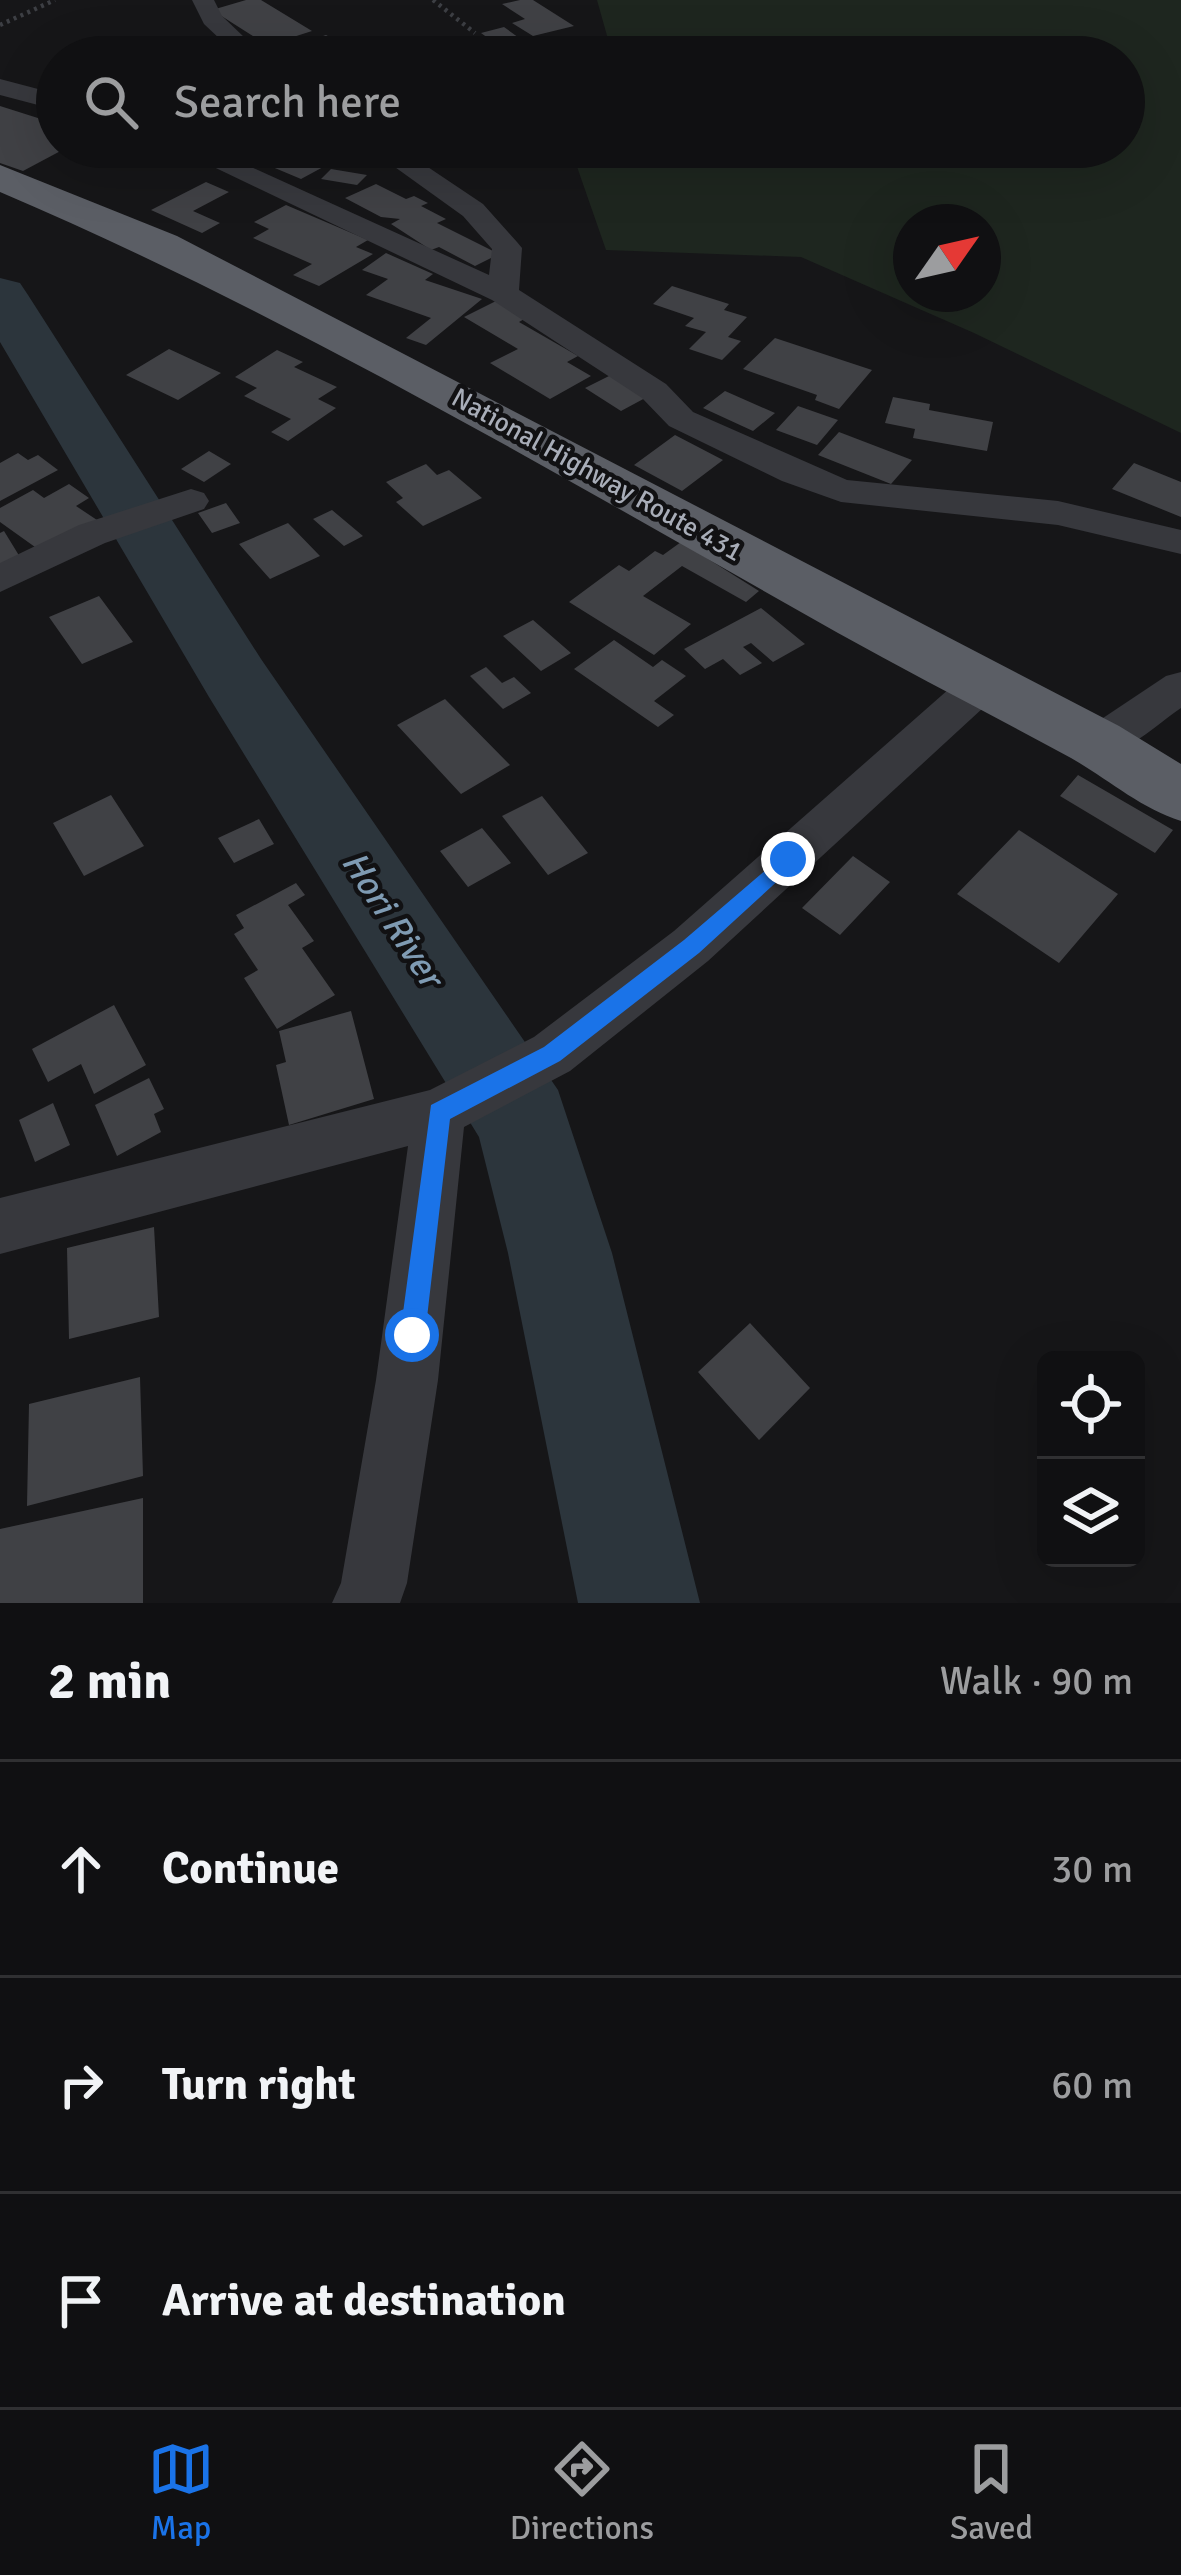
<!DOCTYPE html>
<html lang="en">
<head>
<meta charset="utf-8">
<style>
	:root { --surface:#101012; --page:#19191b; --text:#f1f3f6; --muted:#9c9d9f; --line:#303032; --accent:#1a73e8 }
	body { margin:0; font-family:Signika,sans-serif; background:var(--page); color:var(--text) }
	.controls { position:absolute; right:36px; bottom:36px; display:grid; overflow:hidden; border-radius:18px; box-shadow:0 12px 48px #0002 }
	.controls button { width:108px; height:108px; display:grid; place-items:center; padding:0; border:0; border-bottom:3px solid var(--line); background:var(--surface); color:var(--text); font:60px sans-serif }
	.compass { position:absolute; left:893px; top:204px; width:108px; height:108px; border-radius:50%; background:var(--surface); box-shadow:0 12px 48px #0002; rotate:56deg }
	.stop { position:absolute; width:36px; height:36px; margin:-27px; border:9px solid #1a73e8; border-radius:50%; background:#fff }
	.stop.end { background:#1a73e8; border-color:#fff; box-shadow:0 3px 12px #0008 }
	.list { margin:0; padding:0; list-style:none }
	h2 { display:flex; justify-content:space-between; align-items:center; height:156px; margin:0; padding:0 48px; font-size:51px }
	h2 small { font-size:39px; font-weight:400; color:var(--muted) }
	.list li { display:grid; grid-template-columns:78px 1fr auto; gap:36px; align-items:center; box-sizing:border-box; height:216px; padding:0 48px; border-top:3px solid var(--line) }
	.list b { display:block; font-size:45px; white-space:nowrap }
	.list em { font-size:39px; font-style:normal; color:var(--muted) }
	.icon { flex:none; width:66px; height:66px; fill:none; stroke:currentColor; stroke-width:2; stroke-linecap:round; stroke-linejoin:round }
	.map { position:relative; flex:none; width:1181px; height:1603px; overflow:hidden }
	.search { position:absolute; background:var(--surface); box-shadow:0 12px 48px #0002; left:36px; right:36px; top:36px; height:132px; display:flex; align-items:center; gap:30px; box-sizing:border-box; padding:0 42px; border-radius:66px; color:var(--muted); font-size:45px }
	.sheet { height:804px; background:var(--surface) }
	nav { display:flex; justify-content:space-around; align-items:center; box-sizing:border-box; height:168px; border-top:3px solid var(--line); background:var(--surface); font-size:33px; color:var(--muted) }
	nav a { display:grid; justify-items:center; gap:6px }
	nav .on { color:var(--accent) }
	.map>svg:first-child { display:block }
	.green { fill:#1e261f; fill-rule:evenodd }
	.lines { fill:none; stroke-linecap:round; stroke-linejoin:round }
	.river { fill:#2c353c; fill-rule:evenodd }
	.building { fill:#404145 }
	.path { stroke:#3d3f44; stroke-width:4.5; stroke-dasharray:3 4.5; stroke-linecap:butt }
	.minor { fill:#37383d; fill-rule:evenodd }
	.trunk { fill:#5b5e65; fill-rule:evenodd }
	.route { fill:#1a73e8 }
	.labels { text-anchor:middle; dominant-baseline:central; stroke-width:9; stroke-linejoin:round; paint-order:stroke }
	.far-street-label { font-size:27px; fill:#a8adb8; stroke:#111113 }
	.water-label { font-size:36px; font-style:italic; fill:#7f9bb3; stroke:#111113 }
</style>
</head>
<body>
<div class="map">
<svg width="1181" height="1603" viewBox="0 0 1181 1603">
	<rect width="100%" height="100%" fill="#161618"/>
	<path class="green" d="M597 0H1181V433L974 333 801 257 606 250 575 161 583 147H1124V57H613ZM911 222H983V294H911Z"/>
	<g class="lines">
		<path class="river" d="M0 278 20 283 28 295 261 659 558 1090 612 1253 700 1603H578L508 1253 479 1137 209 697 0 342Z"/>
	</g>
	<path class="building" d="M246 0H261L312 31 284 40 298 48 281 54 212 10Z
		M520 0H533L574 26 533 36 512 23 525 19 502 4Z
		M504 27 522 40 499 46 481 33Z
		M326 35 366 57H326L302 43Z
		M0 106 41 119 57 118V147H68L23 171 0 163Z
		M225 147H308L338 159 301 179Z
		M331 169 367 175 357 185 321 179Z
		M206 182 229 192 193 211 220 223 202 233 151 210Z
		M376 184 406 199 414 196 428 203 421 206 446 219 437 223 499 254 475 266 439 247 431 250 391 224 400 219 381 217 345 198Z
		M286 205 368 240 356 247 373 254 319 286 293 275 312 264 253 238 269 229 254 222Z
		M386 253 433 274 425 280 482 299 426 345 406 338 431 318 366 295 388 279 362 270Z
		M672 286 729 304 724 310 747 317 728 337 741 341 722 360 689 349 706 332 685 326 694 318 653 304Z
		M496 301 526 318 519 322 578 356 567 362 591 376 550 399 490 363 518 349 464 317Z
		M775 338 872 370 839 409 815 400 817 395 743 369Z
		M169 349 221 373 178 400 126 375Z
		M277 350 303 362 294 367 337 387 318 399 336 408 288 441 271 432 291 419 244 396 257 388 235 377Z
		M611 375 647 397 621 411 585 388Z
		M725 391 775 413 753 431 703 408Z
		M893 397 930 404 929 410 993 422 987 451 913 438 915 429 885 423Z
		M798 406 838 420 817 445 776 430Z
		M839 432 912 460 891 484 818 455Z
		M675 435 723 460 682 491 634 465Z
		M209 451 231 464 204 482 181 469Z
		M18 453 28 460 38 455 58 470 0 501V463Z
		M1134 463 1181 482V517L1112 489Z
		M426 464 437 475 449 470 482 498 423 526 396 502 403 498 386 482Z
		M69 484 89 498 76 506 97 520 42 552 0 522V508L33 490 44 498Z
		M226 503 240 523 212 533 198 513Z
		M332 510 363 536 344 546 313 519Z
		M288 523 320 556 270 579 239 544Z
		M4 531 23 562 0 570V533Z
		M681 542 759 591 746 602 682 566 643 596 691 624 654 655 569 602 619 565 629 571 655 551 663 555Z
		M99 596 133 642 82 664 49 617Z
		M761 608 805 644 773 662 751 643 743 647 762 663 740 675 723 659 705 669 684 649Z
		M533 620 571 653 541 671 503 636Z
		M614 640 653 667 662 660 686 676 654 701 674 715 658 727 574 669Z
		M486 667 502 683 514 677 531 693 503 709 470 676Z
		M445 699 510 765 461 794 397 725Z
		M1078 775 1173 830 1155 853 1060 796Z
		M111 795 144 846 84 876 53 823Z
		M542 796 588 853 548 875 502 816Z
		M259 819 274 844 234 863 218 838Z
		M482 828 511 863 468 887 440 851Z
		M1019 830 1118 894 1059 963 957 894Z
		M853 856 890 882 840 935 802 908Z
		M296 883 305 895 288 905 314 941 302 948 335 995 277 1029 244 978 258 970 234 934 244 928 236 915Z
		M114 1005 146 1065 94 1094 81 1064 48 1082 32 1049Z
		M351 1011 374 1099 289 1125 276 1065 286 1062 279 1031Z
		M149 1078 164 1109 154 1114 161 1132 117 1156 95 1105Z
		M53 1103 70 1145 35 1162 19 1120Z
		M154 1227 159 1317 69 1339 67 1248Z
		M750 1323 810 1388 759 1440 698 1372Z
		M140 1377 143 1476 27 1506 29 1404Z
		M143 1498V1603H0V1529Z"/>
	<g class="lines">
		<path class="path" d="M433 0 475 33
			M0 25 55 0"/>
		<path class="minor" d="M192 0H214L222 16 265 57H239L204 24Z
			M0 79 57 94V110L0 95Z
			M172 147H207L489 275 492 249 463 216 367 147H398L483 204 517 242 522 248 519 290 666 384 693 412 847 480 1058 501 1181 530V554L1058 525 841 502 782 481 669 426 642 398 492 300Z
			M191 489 204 493 209 501 204 509 105 543 0 592V563L79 525Z
			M981 670 996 674 1002 685 996 696 708 961 570 1071 464 1127 438 1380 407 1583 400 1603H332L341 1583 376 1380 408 1146 0 1254V1198L430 1090 534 1037 674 931 966 674Z
			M1181 672V708C1153 727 1116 765 1082 754L1075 743 1082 732 1166 676Z"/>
		<path class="trunk" d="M0 165 177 236 1119 726 1181 764V821C1140 808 1108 779 1071 758 994 716 915 676 838 633 563 478 291 316 0 192Z"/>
	</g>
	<path class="route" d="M788 851 798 859 795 865 699 953 560 1061 450 1119 425 1335 422 1344 412 1348 403 1344 400 1335 431 1105 544 1047 684 940Z"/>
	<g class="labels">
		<g class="far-street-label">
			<text transform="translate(597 475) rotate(29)">National Highway Route 431</text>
		</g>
		<g class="water-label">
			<text transform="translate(392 919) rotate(57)">Hori River</text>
		</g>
	</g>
</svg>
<div class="controls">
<button><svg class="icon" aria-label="locate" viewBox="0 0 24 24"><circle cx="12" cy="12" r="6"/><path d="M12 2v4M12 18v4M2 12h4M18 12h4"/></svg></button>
<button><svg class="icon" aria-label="layers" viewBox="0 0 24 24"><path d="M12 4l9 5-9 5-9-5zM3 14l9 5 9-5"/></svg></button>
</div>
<svg class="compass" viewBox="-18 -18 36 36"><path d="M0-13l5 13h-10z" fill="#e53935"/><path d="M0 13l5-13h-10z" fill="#9c9d9f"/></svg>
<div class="stop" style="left:412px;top:1335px"></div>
<div class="stop end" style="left:788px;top:859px"></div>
<div class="search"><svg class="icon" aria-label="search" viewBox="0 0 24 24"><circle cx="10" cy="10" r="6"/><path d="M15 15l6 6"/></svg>Search here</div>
</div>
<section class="sheet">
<h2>2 min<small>Walk · 90 m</small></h2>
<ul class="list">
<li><svg class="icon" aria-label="ahead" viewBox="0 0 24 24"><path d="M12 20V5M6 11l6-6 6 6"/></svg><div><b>Continue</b></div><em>30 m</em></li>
<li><svg class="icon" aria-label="right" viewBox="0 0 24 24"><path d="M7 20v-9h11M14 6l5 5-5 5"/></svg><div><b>Turn right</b></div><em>60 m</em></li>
<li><svg class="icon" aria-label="arrive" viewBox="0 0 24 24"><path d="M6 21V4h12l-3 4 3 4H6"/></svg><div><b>Arrive at destination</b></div></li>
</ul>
</section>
<nav>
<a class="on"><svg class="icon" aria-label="map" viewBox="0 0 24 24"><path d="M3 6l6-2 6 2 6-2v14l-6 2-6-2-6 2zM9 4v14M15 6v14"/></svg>Map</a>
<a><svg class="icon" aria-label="directions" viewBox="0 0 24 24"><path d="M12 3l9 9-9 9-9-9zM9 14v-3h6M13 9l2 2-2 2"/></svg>Directions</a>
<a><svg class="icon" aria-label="saved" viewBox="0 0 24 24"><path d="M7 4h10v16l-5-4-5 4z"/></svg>Saved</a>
</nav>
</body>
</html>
